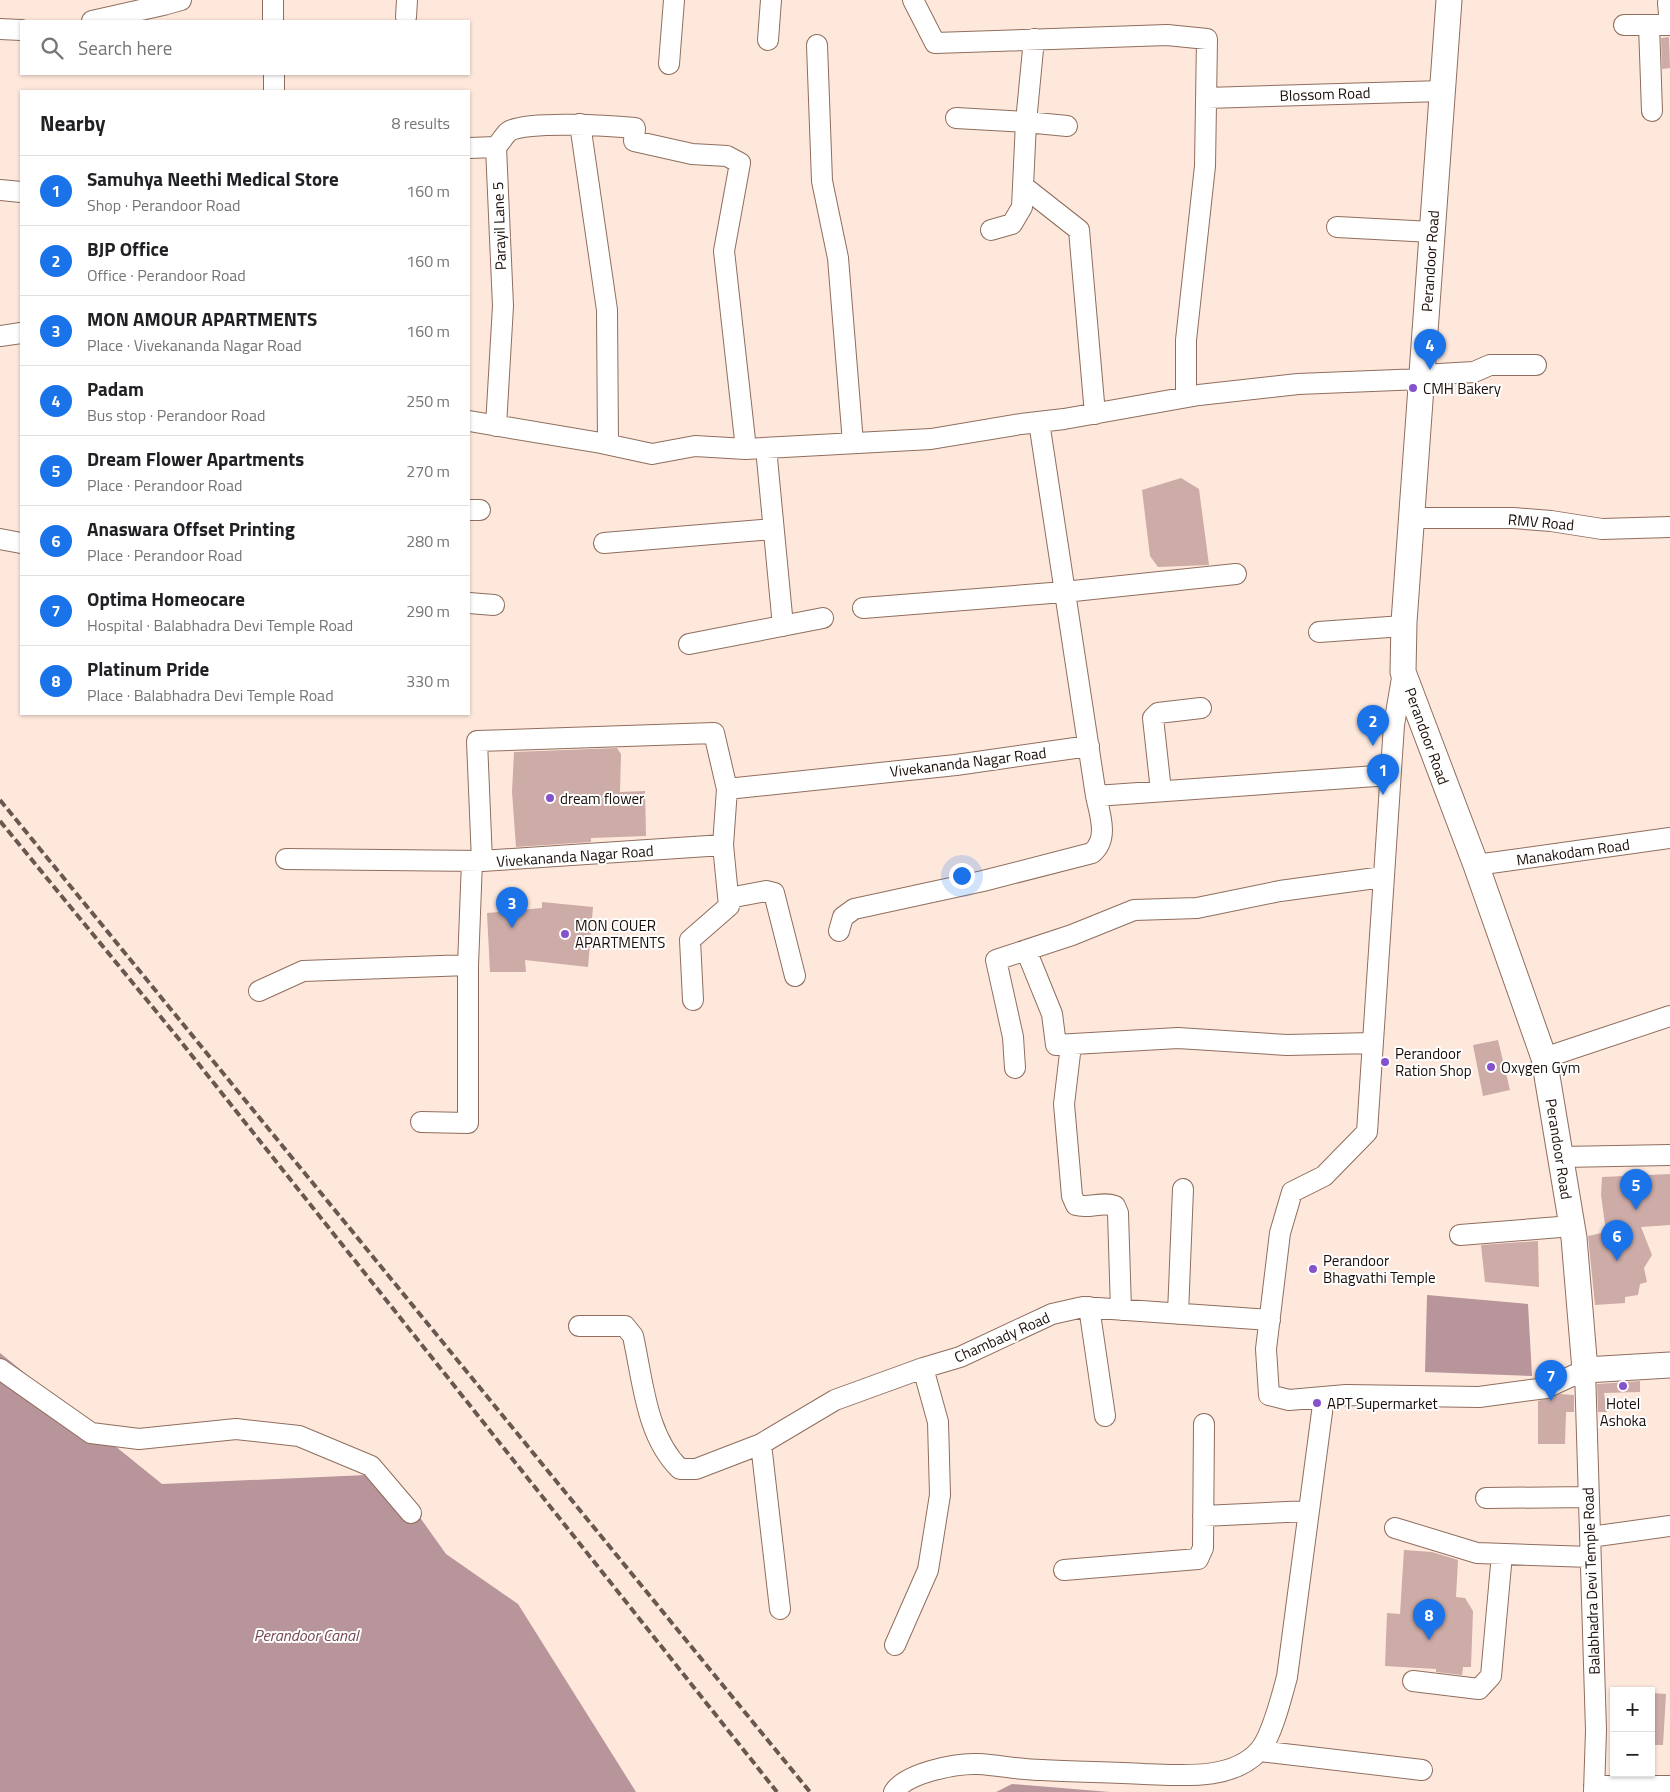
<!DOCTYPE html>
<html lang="en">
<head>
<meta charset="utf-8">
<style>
	:root { --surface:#fff; --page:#f6f6f6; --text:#202124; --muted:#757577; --line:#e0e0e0; --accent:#1a73e8 }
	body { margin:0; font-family:"Titillium Web",sans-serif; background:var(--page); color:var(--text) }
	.controls { position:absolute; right:15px; bottom:15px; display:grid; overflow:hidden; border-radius:0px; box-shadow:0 1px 4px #0004 }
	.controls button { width:45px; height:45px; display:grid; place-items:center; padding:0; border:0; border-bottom:1px solid var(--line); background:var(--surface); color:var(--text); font:25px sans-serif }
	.you { position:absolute; left:961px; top:875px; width:18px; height:18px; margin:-12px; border:4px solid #fff; border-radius:50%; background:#1a73e8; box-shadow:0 0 0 8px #1a73e833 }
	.badge { display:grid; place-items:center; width:32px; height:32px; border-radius:50%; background:var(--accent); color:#fff; font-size:16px; font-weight:700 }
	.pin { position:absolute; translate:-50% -41px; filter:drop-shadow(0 1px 2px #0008) }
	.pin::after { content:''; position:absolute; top:26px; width:18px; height:15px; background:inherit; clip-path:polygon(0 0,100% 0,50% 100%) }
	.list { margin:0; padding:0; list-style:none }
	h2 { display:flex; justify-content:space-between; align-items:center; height:65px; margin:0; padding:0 20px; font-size:21px }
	h2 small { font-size:16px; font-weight:400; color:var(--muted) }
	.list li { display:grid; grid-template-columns:32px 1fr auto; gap:15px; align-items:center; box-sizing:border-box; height:70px; padding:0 20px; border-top:1px solid var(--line) }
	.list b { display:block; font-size:19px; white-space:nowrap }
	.list p { margin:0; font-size:16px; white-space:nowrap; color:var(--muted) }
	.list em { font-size:16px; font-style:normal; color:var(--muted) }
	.icon { flex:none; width:28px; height:28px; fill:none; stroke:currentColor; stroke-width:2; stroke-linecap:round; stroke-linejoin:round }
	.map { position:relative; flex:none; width:1670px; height:1792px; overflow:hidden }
	.search { position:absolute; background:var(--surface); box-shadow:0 1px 4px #0004; left:20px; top:20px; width:450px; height:55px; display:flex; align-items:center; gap:12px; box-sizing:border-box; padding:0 18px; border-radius:0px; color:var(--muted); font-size:19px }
	.panel { position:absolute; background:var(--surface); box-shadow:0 1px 4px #0004; left:20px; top:90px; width:450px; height:625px; border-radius:0px }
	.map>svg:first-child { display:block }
	.water { fill:#b7959b }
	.building { fill:#cdaba6 }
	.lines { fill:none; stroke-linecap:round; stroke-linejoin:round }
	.minor-casing { stroke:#8f6e5d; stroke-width:22 }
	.major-casing { stroke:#8f6e5d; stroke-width:27 }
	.minor { stroke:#fff; stroke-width:20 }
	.major { stroke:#fff; stroke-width:25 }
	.rail { stroke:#685850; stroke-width:4; stroke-dasharray:8 4; stroke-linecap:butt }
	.poi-dot { fill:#8652cb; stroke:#fff; stroke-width:2 }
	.labels { text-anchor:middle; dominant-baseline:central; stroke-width:4; stroke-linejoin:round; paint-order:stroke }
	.street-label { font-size:15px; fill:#1a0e08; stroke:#fff }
	.poi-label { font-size:15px; fill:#1a0e08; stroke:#fff; text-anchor:start }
	.water-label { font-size:16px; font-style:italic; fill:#784551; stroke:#fff }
</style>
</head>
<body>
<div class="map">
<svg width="1670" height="1792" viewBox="0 0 1670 1792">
	<rect width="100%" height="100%" fill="#fee8dc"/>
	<path class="water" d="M1427 1295 1528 1304 1532 1376 1425 1372Z
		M0 1353 162 1484 389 1474 446 1554 518 1604 636 1792H0Z
		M1012 1784 1110 1792H996Z"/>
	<path class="building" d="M1669 37 1670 68 1662 69 1661 38Z
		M1181 478 1199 489 1209 565 1158 567 1150 556 1142 490Z
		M617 748 621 754 620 792 645 791 646 836 591 838V842L516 847 512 792 514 752Z
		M542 902 593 907 588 967 525 960 526 972H490L487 913 542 908Z
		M1498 1040 1510 1090 1483 1096 1473 1045Z
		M1670 1174V1225L1641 1227 1652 1255 1644 1268 1647 1282 1640 1284 1638 1295 1625 1297V1303L1595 1305 1588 1236 1606 1232 1601 1195 1602 1177Z
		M1538 1241 1539 1287 1485 1282 1481 1245Z
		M1640 1381V1392L1604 1393 1607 1412H1598L1597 1384Z
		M1560 1394 1574 1395V1412H1566L1565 1444H1538V1401Z
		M1404 1550 1432 1552 1458 1560 1456 1597 1465 1598 1473 1611 1471 1667H1463L1462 1675 1436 1672V1669L1385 1666 1387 1613 1400 1614Z
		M1651 1693 1666 1694 1663 1745H1651Z"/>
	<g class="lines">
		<g class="minor-casing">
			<path id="minor" d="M162 0 163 5 181 0
				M273 0V21
				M913 0 935 43 1167 35 1207 39 1205 166 1186 340V397
				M406 17 407 0
				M92 21 163 5
				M1624 25H1670L1668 3
				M1649 25 1652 111
				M0 29 21 30
				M768 40 771 0
				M817 45 822 181 838 258 853 443
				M669 64 674 0
				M274 74V91
				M1206 98 1443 91
				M956 118 1026 122 1034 39
				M580 124 607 310 608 444
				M496 147 503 306 496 426
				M469 148 496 147C500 143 504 136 508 132 523 120 614 126 635 128L634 141 692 154 727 156 740 163 724 251 746 449
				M1023 186 1079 230 1095 414
				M0 190 21 192
				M1337 227 1432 232
				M991 230 1012 224 1022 207 1026 122 1067 126
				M0 336 21 333
				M1421 375 1474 372 1490 365H1536
				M469 421 601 443 652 454 695 446 746 449 931 439 1021 424 1064 419 1199 395 1298 384 1421 379
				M1039 422 1096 796 1390 775
				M766 448 783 626
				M469 510H480
				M1412 518H1513L1551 521 1602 529 1670 527
				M0 539 21 543
				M604 543 773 529
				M469 603 494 605
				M863 608 1064 592 1236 574
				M1319 632 1403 626
				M689 644 823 618
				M1403 672 1394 725 1367 1132 1324 1176 1292 1192 1280 1233 1266 1349 1269 1395 1289 1400 1346 1395 1479 1397 1546 1388 1585 1370 1596 1730 1594 1792
				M727 789 723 845 482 861 477 741 714 733 727 789 956 765 1089 746
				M1161 791 1153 718 1158 713 1201 708
				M286 859 482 861
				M1476 865 1670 838
				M729 898 766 891 774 893 795 976
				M839 931 843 917 854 909 983 881 1092 853C1109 839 1100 815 1096 796
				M1026 950 1052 1014 1056 1045 1178 1038 1287 1045 1373 1043
				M468 965 472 861
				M259 991 303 971 468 965V1123L421 1122
				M693 1000 690 940 729 906 723 845
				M1071 1045 1064 1104 1072 1196 1076 1205C1089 1209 1102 1201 1115 1206L1118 1213 1121 1310
				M1544 1058 1670 1016
				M1015 1068 1013 1037 996 960 1072 935 1134 910 1197 908 1280 891 1383 877
				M1561 1157 1670 1155
				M1460 1235 1572 1226
				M1089 1307 1105 1416
				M1178 1314 1183 1189
				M579 1326H625L633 1336C643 1381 646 1436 680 1469H696L761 1444 835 1400 923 1368 960 1357 1052 1314 1083 1307 1270 1320
				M0 1369 91 1433 139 1439 236 1429 299 1436 371 1466 411 1513
				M761 1444 780 1609
				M1486 1498 1588 1497
				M1203 1516 1309 1511
				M1395 1528 1477 1553 1590 1557
				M1590 1537 1670 1526
				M1064 1570 1198 1559 1203 1548 1204 1424
				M895 1645 928 1570 940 1495 938 1422 923 1368
				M1413 1681 1479 1689 1491 1676 1502 1554
				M1259 1751 1422 1770
				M1594 1786H1670
				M894 1792C906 1773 956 1763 978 1764 999 1765 1020 1770 1042 1770 1076 1772 1110 1772 1144 1774 1181 1775 1232 1781 1259 1751 1272 1737 1282 1695 1287 1677L1324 1397"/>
		</g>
		<g class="major-casing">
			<path id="major" d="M1449 0 1404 622 1403 672 1476 865 1544 1058 1574 1238 1585 1370 1670 1365"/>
		</g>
		<use href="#minor" class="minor"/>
		<use href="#major" class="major"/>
		<path class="rail" d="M0 800 810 1792
			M0 821 178 1038 777 1792"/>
	</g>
	<g class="poi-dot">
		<circle cx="1413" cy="388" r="5"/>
		<circle cx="550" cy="798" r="5"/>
		<circle cx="565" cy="934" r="5"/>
		<circle cx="1385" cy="1062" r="5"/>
		<circle cx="1491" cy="1067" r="5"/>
		<circle cx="1313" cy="1269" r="5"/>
		<circle cx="1623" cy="1386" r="5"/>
		<circle cx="1317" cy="1403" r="5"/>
	</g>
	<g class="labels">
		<g class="street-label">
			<text transform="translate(1325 94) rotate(-2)">Blossom Road</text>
			<text transform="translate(499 226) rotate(-92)">Parayil Lane 5</text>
			<text transform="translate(1430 261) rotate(-86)">Perandoor Road</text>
			<text transform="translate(1541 522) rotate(5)">RMV Road</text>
			<text transform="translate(1427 736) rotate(70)">Perandoor Road</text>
			<text transform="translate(968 762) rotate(-7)">Vivekananda Nagar Road</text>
			<text transform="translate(1573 852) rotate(-8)">Manakodam Road</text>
			<text transform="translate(575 856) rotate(-4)">Vivekananda Nagar Road</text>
			<text transform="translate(1559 1149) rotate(81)">Perandoor Road</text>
			<text transform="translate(1002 1337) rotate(-24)">Chambady Road</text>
			<text transform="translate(1591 1581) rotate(-92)">Balabhadra Devi Temple Road</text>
		</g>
		<g class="poi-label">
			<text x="1423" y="388">CMH Bakery</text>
			<text x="560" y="798">dream flower</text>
			<text x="575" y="925">MON COUER<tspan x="575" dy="17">APARTMENTS</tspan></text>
			<text x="1395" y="1053">Perandoor<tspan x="1395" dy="17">Ration Shop</tspan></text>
			<text x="1501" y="1067">Oxygen Gym</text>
			<text x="1323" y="1260">Perandoor<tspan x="1323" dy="17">Bhagvathi Temple</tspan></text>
			<text x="1327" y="1403">APT Supermarket</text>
			<text x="1623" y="1403" text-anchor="middle">Hotel<tspan x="1623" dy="17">Ashoka</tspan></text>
		</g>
		<g class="water-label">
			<text x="306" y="1635">Perandoor Canal</text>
		</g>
	</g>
</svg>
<div class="controls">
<button>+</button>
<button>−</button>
</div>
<div class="you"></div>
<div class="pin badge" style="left:1383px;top:795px">1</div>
<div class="pin badge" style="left:1373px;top:746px">2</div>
<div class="pin badge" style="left:512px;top:928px">3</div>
<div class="pin badge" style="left:1430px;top:370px">4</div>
<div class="pin badge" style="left:1636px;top:1210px">5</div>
<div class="pin badge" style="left:1617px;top:1261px">6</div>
<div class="pin badge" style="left:1551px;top:1401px">7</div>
<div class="pin badge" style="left:1429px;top:1640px">8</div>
<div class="search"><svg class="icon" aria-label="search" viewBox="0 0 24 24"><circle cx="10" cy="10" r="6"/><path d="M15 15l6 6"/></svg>Search here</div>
<section class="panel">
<h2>Nearby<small>8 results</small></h2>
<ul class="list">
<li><span class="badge">1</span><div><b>Samuhya Neethi Medical Store</b><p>Shop · Perandoor Road</p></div><em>160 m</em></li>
<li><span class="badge">2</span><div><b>BJP Office</b><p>Office · Perandoor Road</p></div><em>160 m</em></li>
<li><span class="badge">3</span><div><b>MON AMOUR APARTMENTS</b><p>Place · Vivekananda Nagar Road</p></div><em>160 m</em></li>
<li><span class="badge">4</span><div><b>Padam</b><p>Bus stop · Perandoor Road</p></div><em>250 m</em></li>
<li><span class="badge">5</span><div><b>Dream Flower Apartments</b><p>Place · Perandoor Road</p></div><em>270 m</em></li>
<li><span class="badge">6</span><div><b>Anaswara Offset Printing</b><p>Place · Perandoor Road</p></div><em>280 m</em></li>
<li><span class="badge">7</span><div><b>Optima Homeocare</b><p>Hospital · Balabhadra Devi Temple Road</p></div><em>290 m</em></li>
<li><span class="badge">8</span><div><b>Platinum Pride</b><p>Place · Balabhadra Devi Temple Road</p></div><em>330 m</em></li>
</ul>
</section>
</div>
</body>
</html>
